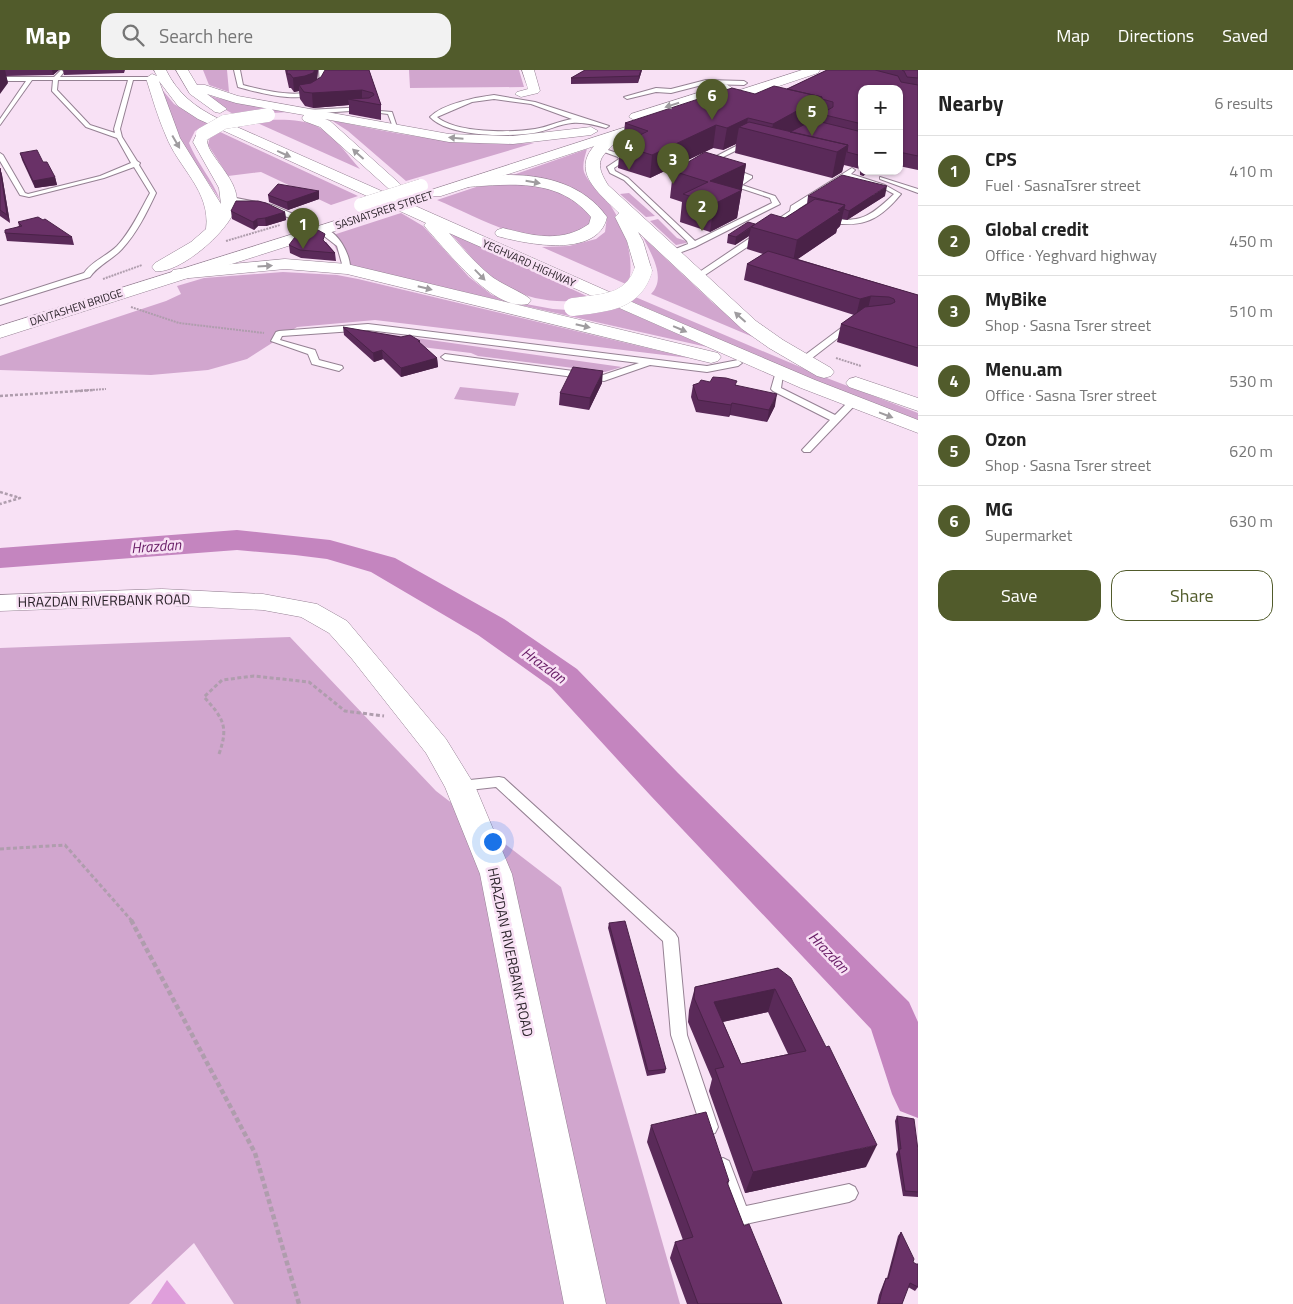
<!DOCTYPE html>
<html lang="en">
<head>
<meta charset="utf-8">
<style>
	:root { --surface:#fff; --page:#f2f2f2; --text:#222; --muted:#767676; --line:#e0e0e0; --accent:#515b2b }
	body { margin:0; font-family:"Titillium Web",sans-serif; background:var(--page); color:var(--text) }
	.controls { position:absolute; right:15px; top:15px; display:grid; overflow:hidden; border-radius:10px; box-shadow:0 1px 4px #0004 }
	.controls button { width:45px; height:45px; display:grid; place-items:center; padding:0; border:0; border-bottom:1px solid var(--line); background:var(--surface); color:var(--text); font:25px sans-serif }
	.you { position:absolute; left:492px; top:771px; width:18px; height:18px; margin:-12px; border:4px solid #fff; border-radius:50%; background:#1a73e8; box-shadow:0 0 0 8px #1a73e833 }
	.badge { display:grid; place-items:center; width:32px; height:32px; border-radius:50%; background:var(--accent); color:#fff; font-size:16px; font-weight:700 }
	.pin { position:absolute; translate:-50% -41px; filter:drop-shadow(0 1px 2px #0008) }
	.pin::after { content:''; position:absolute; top:26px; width:18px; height:15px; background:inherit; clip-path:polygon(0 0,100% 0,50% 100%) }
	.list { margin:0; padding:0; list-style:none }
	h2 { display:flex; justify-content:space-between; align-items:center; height:65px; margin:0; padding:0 20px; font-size:21px }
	h2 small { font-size:16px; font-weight:400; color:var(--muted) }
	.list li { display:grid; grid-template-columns:32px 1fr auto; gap:15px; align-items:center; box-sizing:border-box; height:70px; padding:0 20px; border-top:1px solid var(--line) }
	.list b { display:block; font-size:19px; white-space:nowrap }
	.list p { margin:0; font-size:16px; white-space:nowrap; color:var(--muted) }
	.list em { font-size:16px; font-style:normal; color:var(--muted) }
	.actions { display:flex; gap:10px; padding:15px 20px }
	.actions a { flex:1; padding:11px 0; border:1px solid var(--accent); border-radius:15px; text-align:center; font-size:18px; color:var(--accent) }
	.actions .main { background:var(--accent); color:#fff }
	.icon { flex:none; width:28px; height:28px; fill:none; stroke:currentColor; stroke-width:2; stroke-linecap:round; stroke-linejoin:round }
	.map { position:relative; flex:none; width:918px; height:1234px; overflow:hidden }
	header { display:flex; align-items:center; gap:30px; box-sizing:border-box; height:70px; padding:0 25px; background:var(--accent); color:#fff }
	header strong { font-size:24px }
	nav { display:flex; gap:28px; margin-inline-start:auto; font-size:18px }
	.search { width:350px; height:45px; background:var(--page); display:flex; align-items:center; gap:12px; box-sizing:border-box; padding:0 18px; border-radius:15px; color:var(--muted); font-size:19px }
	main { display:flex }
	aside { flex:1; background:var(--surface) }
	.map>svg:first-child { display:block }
	.green { fill:#d1a6ce }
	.forest { fill:#df9fdb }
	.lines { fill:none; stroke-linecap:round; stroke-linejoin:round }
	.river { fill:#c485bf; fill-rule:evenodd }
	.lane-casing { stroke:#958193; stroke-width:2 }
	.street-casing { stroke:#958193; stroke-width:1 }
	.secondary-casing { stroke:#958193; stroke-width:1 }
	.primary-casing { stroke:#958193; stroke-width:1 }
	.path-far3 { stroke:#af9dad; stroke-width:2; stroke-dasharray:2 1; stroke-linecap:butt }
	.path-far2 { stroke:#af9dad; stroke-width:2.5; stroke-dasharray:3 2; stroke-linecap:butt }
	.path-far1 { stroke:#af9dad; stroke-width:3; stroke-dasharray:4 2.5; stroke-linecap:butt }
	.path { stroke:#af9dad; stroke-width:4.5; stroke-dasharray:5 3; stroke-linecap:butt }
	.lane { fill:#fff; fill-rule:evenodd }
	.street { fill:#fff; fill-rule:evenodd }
	.secondary { fill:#fff; fill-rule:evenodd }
	.primary { fill:#fff; fill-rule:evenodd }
	.secondary-bridge-casing { stroke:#958193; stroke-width:14; stroke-linecap:butt }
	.primary-bridge-far1-casing { stroke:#958193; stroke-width:14; stroke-linecap:butt }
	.primary-bridge-casing { stroke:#958193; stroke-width:18; stroke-linecap:butt }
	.secondary-bridge { stroke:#fff; stroke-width:14 }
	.primary-bridge-far1 { stroke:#fff; stroke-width:14 }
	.primary-bridge { stroke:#fff; stroke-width:18 }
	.wall { fill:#5a2a59; fill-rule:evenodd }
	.shaded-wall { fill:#4a2248 }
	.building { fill:#693167; stroke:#4a2248; fill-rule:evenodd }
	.oneway { fill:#9f9c9f }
	.labels { text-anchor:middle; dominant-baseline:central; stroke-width:5; stroke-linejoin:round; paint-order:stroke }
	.far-street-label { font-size:11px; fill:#2a2229; stroke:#f8e1f5 }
	.street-label { font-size:14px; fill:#2a2229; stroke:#f8e1f5 }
	.water-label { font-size:15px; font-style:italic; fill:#681d66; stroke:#f8e1f5 }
</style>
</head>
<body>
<header>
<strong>Map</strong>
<div class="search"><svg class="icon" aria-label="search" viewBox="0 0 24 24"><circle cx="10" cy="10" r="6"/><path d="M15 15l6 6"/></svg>Search here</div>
<nav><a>Map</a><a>Directions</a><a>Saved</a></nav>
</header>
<main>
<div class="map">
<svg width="918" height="1234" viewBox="0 0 918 1234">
	<rect width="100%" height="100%" fill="#f8e1f5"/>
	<path class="green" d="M203 0H227L229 22 209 15Z
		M409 0H519L524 17 410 18Z
		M160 17 174 34 209 54 195 61 189 73C197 93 212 109 220 130L178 67Z
		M205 24 217 28 290 42 235 45 210 31Z
		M262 50C280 50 304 48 320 58 335 66 348 86 360 99L253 51Z
		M331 50C400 65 463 77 534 73L406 111 348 61Z
		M218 61 358 126 331 135 261 102 228 106 208 75 210 66Z
		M587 79C585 86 582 94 584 102 588 113 601 123 608 132 624 153 636 190 628 215L542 177 569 176 596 169 605 162 607 147 597 135 584 125 507 107Z
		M514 112C532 116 552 118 569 126 575 128 579 134 584 138 607 159 569 167 553 168 515 170 471 144 437 130L476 117Z
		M629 123 655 146 646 147 620 124Z
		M401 143 423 156 469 207 492 225 515 232 553 239 568 240 614 236 707 277 352 197 337 181 330 166Z
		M658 149 677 168 686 171V173L676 175 650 151Z
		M449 162 591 228C560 236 521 229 495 210 479 198 463 177 449 162Z
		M643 167 712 232 753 267 651 224C667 208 651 184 643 167Z
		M283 202 337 205 358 209 689 288 375 250 297 257 247 289 208 300 151 305 0 300V286L166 231 181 224 177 216 204 208Z
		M633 226 819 305 918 343V350L811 309 626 229Z
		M373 262 622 297 605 302 478 286 471 283 372 271 369 263Z
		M460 317 519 323 515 336 454 329Z
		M290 567 436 721 561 817 680 1234H234L194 1173 129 1234H0V578Z"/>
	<path class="forest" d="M167 1210 186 1234H151Z"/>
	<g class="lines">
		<path class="river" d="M237 460 330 470 395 488 504 549 577 599 678 703 909 932 918 952V1048L900 1041 892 1024 871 959 650 725 551 617 478 565 371 502 327 489 295 485 237 480 0 498V478Z"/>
		<g class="lane-casing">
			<path id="lane" d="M61 0 64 2 60 7H154L152 10H133L120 59 122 67 137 91 140 93 139 95 156 123C147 142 137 163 122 179 112 190 98 195 90 207L0 235V230L84 203C92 191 107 186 117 176 131 161 140 141 150 123L134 97 104 108 29 127 20 125 0 91V83L3 85 25 123 28 124 100 106 131 93 117 68 86 57 52 21 53 10H32L0 55V49L26 11H0V7H54ZM58 10H128L114 59 115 63 90 55 57 20Z
				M234 0H240L243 15C258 19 314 34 319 12 320 8 319 3 319 0H325C325 3 326 8 325 12 319 40 256 22 238 17Z
				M706 10 744 11 747 13 744 15 706 14 671 23 656 22 627 29 624 27 656 18 671 19Z
				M494 25 535 32 609 56 606 58C595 55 583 52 572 53 559 54 547 61 534 63 508 67 449 67 430 47 442 34 477 27 494 25ZM494 29 531 34 572 49C559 51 548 57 535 59 510 63 456 63 437 47L472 32Z
				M367 37 365 40 306 44 303 42 306 40Z
				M380 41 392 42 398 60H394L388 44 380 43Z
				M744 72 754 75 751 77 745 76 715 91 752 106V108L742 115 775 126 780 134 695 177 671 186 667 184 668 182 688 174 687 171 624 110 610 103 607 97 619 89 618 87 596 79 599 77 623 85 626 90 614 98 615 101 628 108 695 171 772 133 770 128 734 116V114L744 107 718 98 707 91Z
				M852 98 855 100 851 104 885 115 901 124C877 153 859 159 822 151V147H825C859 154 869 148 894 124L881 117 847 107 798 139 797 144 699 209 692 207 790 141 791 136Z
				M880 107 918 119V123L880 109Z
				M231 127 272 135 312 152 305 154 267 139 229 130V128Z
				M319 158C337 157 352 186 350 201H344L337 176 319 162Z
				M849 252 856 254 807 292H801V288Z
				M368 254 707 296 738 290 742 293 738 296 707 302 650 295 604 311 445 290 441 287 445 284 603 305 639 293 368 260 282 266 280 270 315 280 319 290 342 296 343 298 339 301 312 294 308 284 271 271 276 262 279 261Z
				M779 302 783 305 781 318 835 345 850 330 853 329 858 332 810 382H804L802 380 830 350 773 321 771 319 775 305Z
				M499 707 504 708 675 863 678 868 687 965 718 1057 715 1063 709 1065 703 1063 671 965 663 871 496 717 460 721 455 720 453 716 455 712 460 711Z
				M723 1088 729 1091 746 1136 849 1114 855 1117 858 1123 855 1129 849 1132 741 1155 734 1153 714 1097 717 1091Z"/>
		</g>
		<g class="street-casing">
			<path id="street" d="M522 0H534L540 21 538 23 521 27 515 24 517 22 528 19Z"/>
		</g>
		<g class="secondary-casing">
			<path id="secondary" d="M802 0H820L818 3 716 37H706L704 34 706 31Z
				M726 14 732 18 730 21 641 50 636 51 629 47 631 44Z
				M660 46 665 47 667 50 665 53 441 126H431L428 123 431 120Z
				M376 138 382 140 384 143 382 146 0 268V256Z
				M162 519 263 524 317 534 347 551 446 669 475 716 512 804 606 1234H564L480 804 445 717 426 683 352 589 329 563 301 547 263 540 162 535 0 541V525Z"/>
		</g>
		<g class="primary-casing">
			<path id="primary" d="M154 0H166C178 24 195 37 219 49L641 236 815 310 918 350V363L801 318 449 163C462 178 475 193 491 206 499 213 528 225 531 230L528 234C494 242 447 181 426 158L424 155 426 153 198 49 178 36 159 11 180 68 221 134 219 118 193 72 198 61 203 60 210 64 207 72 209 78C218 95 235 109 237 129 239 155 178 206 155 201L152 197 155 193 191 172 206 159C211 121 179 99 166 66 158 48 152 27 146 8L152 4 157 6Z
				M176 0H188L197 15H205L238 26 449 64 513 66 591 57 598 61 591 65 513 74 449 72 325 49 330 51 399 113 402 116 399 119H389L320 57 304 51 302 48 304 45 236 33 207 24 227 39 220 43 215 42 190 24Z
				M614 61 621 65C606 86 590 87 608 115L756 251 783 270 831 298 834 302 831 306 824 308 817 306 769 278 742 259 638 162 643 171 652 201 649 205 643 206 637 205 627 171 615 147 619 143C600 124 570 102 595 75 601 70 607 63 614 61Z
				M505 105C543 104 584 114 607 147 598 189 526 174 497 166L495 163 497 160 503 158C533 166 562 173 589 154L591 147C559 108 512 114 467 117L462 116 460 113 462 110 467 109Z
				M285 189 347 194 718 283 721 287 718 291 711 293 347 204 285 199 179 209 173 208 170 204 173 200 179 199Z
				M856 307 918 328V341L849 317 846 313 849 309Z"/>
		</g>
		<path class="path-far3" d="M226 171 280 155
			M103 209 142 195
			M131 237 179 253 264 263
			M836 288 861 296
			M75 321 106 319"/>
		<path class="path-far2" d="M0 326 94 320
			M0 422 20 428 0 434"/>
		<path class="path-far1" d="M219 684C229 656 223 648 204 627L222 610 254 606 309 612 345 641 384 646
			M0 779 65 775 132 851"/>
		<path class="path" d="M131 850 255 1083 299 1234"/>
		<use href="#lane" class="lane"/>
		<use href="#street" class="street"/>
		<use href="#secondary" class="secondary"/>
		<use href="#primary" class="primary"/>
		<g class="secondary-bridge-casing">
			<path id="secondary-bridge" d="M361 135 421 116"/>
		</g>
		<g class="primary-bridge-far1-casing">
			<path id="primary-bridge-far1" d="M203 64 224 52 268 45"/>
		</g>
		<g class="primary-bridge-casing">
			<path id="primary-bridge" d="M573 237C602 233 633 233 643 201"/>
		</g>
		<use href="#secondary-bridge" class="secondary-bridge"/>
		<use href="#primary-bridge-far1" class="primary-bridge-far1"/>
		<use href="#primary-bridge" class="primary-bridge"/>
	</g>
	<path class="wall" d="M0 0H59L53 5 6 6 8 13Z
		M63 0H125L124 3 64 5Z
		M285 0H318L317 9 369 0 381 35V50L349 44V35L313 38 305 36 300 29 299 21 294 22 291 18H289Z
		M585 0H642L638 13 571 14V8Z
		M827 0H918V100L899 96V19H862V101H870L863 106 860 105V99L844 95 842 102 832 108 735 83 736 74 723 80 713 78 650 108 618 98 620 75 623 73 625 53 755 24 787 19ZM819 41 824 43 821 44 820 51 815 50 818 49Z
		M20 83 43 92 55 107 57 115 35 118 22 90Z
		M746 94 737 148 710 162 680 152 682 132 670 128 673 101Z
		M0 98 2 105 10 153 0 146Z
		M319 121V129L288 140 269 132 268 125Z
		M808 126H885L847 150 842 149 840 156 837 159 836 163 798 189 918 225V297L837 272 841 254 854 245 744 210 747 194 763 184 747 179 749 166 735 175 727 173 728 165 755 154 785 148 807 134Z
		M231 141 285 142 286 150 266 156H258L254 160 232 149Z
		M18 152 72 167 74 175 7 171 5 163 19 156Z
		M326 172 335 183 336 191 301 188 290 183 289 175Z
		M343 257 420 271V273L437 288 438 297 401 307 383 289 374 292 344 265Z
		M710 312 736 315 775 336 767 352 730 345 729 347 696 342 691 327 693 315Z
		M602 313 589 340 559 335 560 323Z
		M609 853 666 999 665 1003 647 1006 608 858Z
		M778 898 866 1097 745 1123 709 1021 712 1009 688 952 689 940 695 917ZM768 942 788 984 741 994 723 952Z
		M897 1046 918 1080V1127L903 1126 896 1084 898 1080 895 1051Z
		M651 1055 729 1111 728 1115 744 1156 782 1234H687L670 1188 675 1172 683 1170 647 1072Z
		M901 1162 913 1192 918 1217 915 1221 908 1217 902 1234H877L879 1225 884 1212 886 1208H887L898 1166Z"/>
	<path class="shaded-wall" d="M0 0H5L8 13 0 24Z
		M52 0H59L53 5Z
		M315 0H318L317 11 314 17 299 15V21L294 22 293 8Z
		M641 0H642L638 13 639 6Z
		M362 20V32L348 29 349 35 313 38 312 23Z
		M822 27 818 49 786 66 771 65 773 54Z
		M748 48 746 59 739 57 736 74 723 80 727 58Z
		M716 55 713 78 650 108 652 85Z
		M848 75 842 102 832 108 837 82Z
		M746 94 737 148 710 162 714 134 710 111Z
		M0 98 2 105 10 153 7 145Z
		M864 101H870L863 106Z
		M55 107 57 115 35 118 33 111Z
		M887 116 885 126 847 150 849 141Z
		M319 121V129L288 140 287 132Z
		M845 135 840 156 837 159 836 163 793 192 797 170Z
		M285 142 286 150 266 156 265 148Z
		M257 149 258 156 254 160 253 152Z
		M751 158 749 166 735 175 736 167Z
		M871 226 867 243 856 246 860 229Z
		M382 280 383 289 374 292 373 283Z
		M437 288 438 297 401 307V298Z
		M603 301 602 313 589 340 590 328Z
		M777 324 775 336 767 352 769 340Z
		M732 333 730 345 729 347 731 335Z
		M775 919 768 942 708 955 714 932Z
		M877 1075 866 1097 745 1123 753 1102Z"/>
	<path class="building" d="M287 0H315L313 3 305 6 293 8 290 4H287Z
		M325 0H369L381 35 348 29 369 28 374 25 373 23 362 20 312 23 304 22 299 15 311 13 321 7Z
		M585 0H641L639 6 571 8Z
		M827 0H875L898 6 901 12 918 15V86L899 82V19H862V54L821 44 833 37V32L822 29V27L787 19Z
		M902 0H918V8L907 7 904 1Z
		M774 16 822 27 773 54 748 48 727 58 716 55 652 85 620 75 648 61 625 53 732 18 755 24Z
		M813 50 862 62V86L847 82 848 75 790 62Z
		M749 52 848 75 837 82 739 57Z
		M37 80 43 92H47L55 107 33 111 20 83Z
		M705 82 746 94 710 111 742 120 714 134 683 124 708 112 673 101Z
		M0 98 7 145 0 140Z
		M842 105 887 116 849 141 844 139 845 135 808 126Z
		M278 114 319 121 287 132 268 125Z
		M815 129 845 135 838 140 841 141 797 170 751 157 771 144 785 148Z
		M236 131H258L266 133 285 142 265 148 257 149 253 152 231 141Z
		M38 147 43 150 45 149 72 167 5 163V160L22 156 18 152Z
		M748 152 755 154 736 167 728 165Z
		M318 160 325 164 323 170 335 183 300 180 289 175 295 167Z
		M768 181 918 225V278L841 254 865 237 891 234 895 232 894 229 889 227 871 226 860 229 747 194Z
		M343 257 401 267 410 265 420 271H418L437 288 401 298 382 280 373 283Z
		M573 297 603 301 590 328 560 323Z
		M713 307 726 308 737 311 735 315 777 324 769 340 732 333 731 335 698 330 693 315 699 313 701 310 710 312Z
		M625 851 666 999 648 1001 609 853Z
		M778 898 791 908 826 977 829 976 877 1075 753 1102 715 999 724 997 694 928 695 917ZM775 919 806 981 741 994 714 932Z
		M706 1042 729 1111 727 1112 744 1156 749 1154 782 1234H698L675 1172 693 1167 651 1055Z
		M897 1046 914 1049 918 1080V1122L905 1121 899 1079H901Z
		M901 1162 914 1189 913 1192 916 1194H918V1217L910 1213 902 1234H879L882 1221 886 1208 888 1209Z"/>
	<defs><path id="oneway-solid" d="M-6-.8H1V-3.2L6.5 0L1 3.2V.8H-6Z" transform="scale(1.25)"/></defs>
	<g class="oneway">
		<use href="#oneway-solid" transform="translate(672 35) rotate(162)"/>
		<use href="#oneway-solid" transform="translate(456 68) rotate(-175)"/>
		<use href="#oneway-solid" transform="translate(176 72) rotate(60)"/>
		<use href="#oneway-solid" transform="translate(284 84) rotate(24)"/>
		<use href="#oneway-solid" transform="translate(358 84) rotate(-138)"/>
		<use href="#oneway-solid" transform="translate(533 112) rotate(10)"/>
		<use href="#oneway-solid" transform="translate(265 196) rotate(-3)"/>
		<use href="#oneway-solid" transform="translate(480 205) rotate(46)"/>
		<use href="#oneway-solid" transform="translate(425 218) rotate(14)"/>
		<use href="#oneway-solid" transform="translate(740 247) rotate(-138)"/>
		<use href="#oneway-solid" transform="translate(583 256) rotate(13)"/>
		<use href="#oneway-solid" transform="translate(680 259) rotate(23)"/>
		<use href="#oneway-solid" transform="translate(886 345) rotate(21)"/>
	</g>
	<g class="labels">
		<g class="far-street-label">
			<text transform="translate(384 140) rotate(-18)">SASNATSRER STREET</text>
			<text transform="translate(529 193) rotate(24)">YEGHVARD HIGHWAY</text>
			<text transform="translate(76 237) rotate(-18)">DAVTASHEN BRIDGE</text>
		</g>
		<g class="street-label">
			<text transform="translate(104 530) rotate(-1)">HRAZDAN RIVERBANK ROAD</text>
			<text transform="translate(511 882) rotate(78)">HRAZDAN RIVERBANK ROAD</text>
		</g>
		<g class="water-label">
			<text transform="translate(156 476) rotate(-4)">Hrazdan</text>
			<text transform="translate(544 595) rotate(36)">Hrazdan</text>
			<text transform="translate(829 882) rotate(46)">Hrazdan</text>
		</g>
	</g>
</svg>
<div class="controls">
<button>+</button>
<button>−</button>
</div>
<div class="you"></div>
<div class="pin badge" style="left:303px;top:179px">1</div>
<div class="pin badge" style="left:702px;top:161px">2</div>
<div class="pin badge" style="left:673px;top:114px">3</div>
<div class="pin badge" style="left:629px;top:100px">4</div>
<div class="pin badge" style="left:812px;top:66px">5</div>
<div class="pin badge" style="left:712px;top:50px">6</div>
</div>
<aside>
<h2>Nearby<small>6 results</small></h2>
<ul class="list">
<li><span class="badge">1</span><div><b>CPS</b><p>Fuel · SasnaTsrer street</p></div><em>410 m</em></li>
<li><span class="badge">2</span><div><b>Global credit</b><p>Office · Yeghvard highway</p></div><em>450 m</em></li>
<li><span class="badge">3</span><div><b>MyBike</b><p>Shop · Sasna Tsrer street</p></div><em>510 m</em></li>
<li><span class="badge">4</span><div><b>Menu.am</b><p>Office · Sasna Tsrer street</p></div><em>530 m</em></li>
<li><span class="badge">5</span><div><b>Ozon</b><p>Shop · Sasna Tsrer street</p></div><em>620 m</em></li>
<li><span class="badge">6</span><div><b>MG</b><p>Supermarket</p></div><em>630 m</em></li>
</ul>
<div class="actions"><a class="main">Save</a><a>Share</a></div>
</aside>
</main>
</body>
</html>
